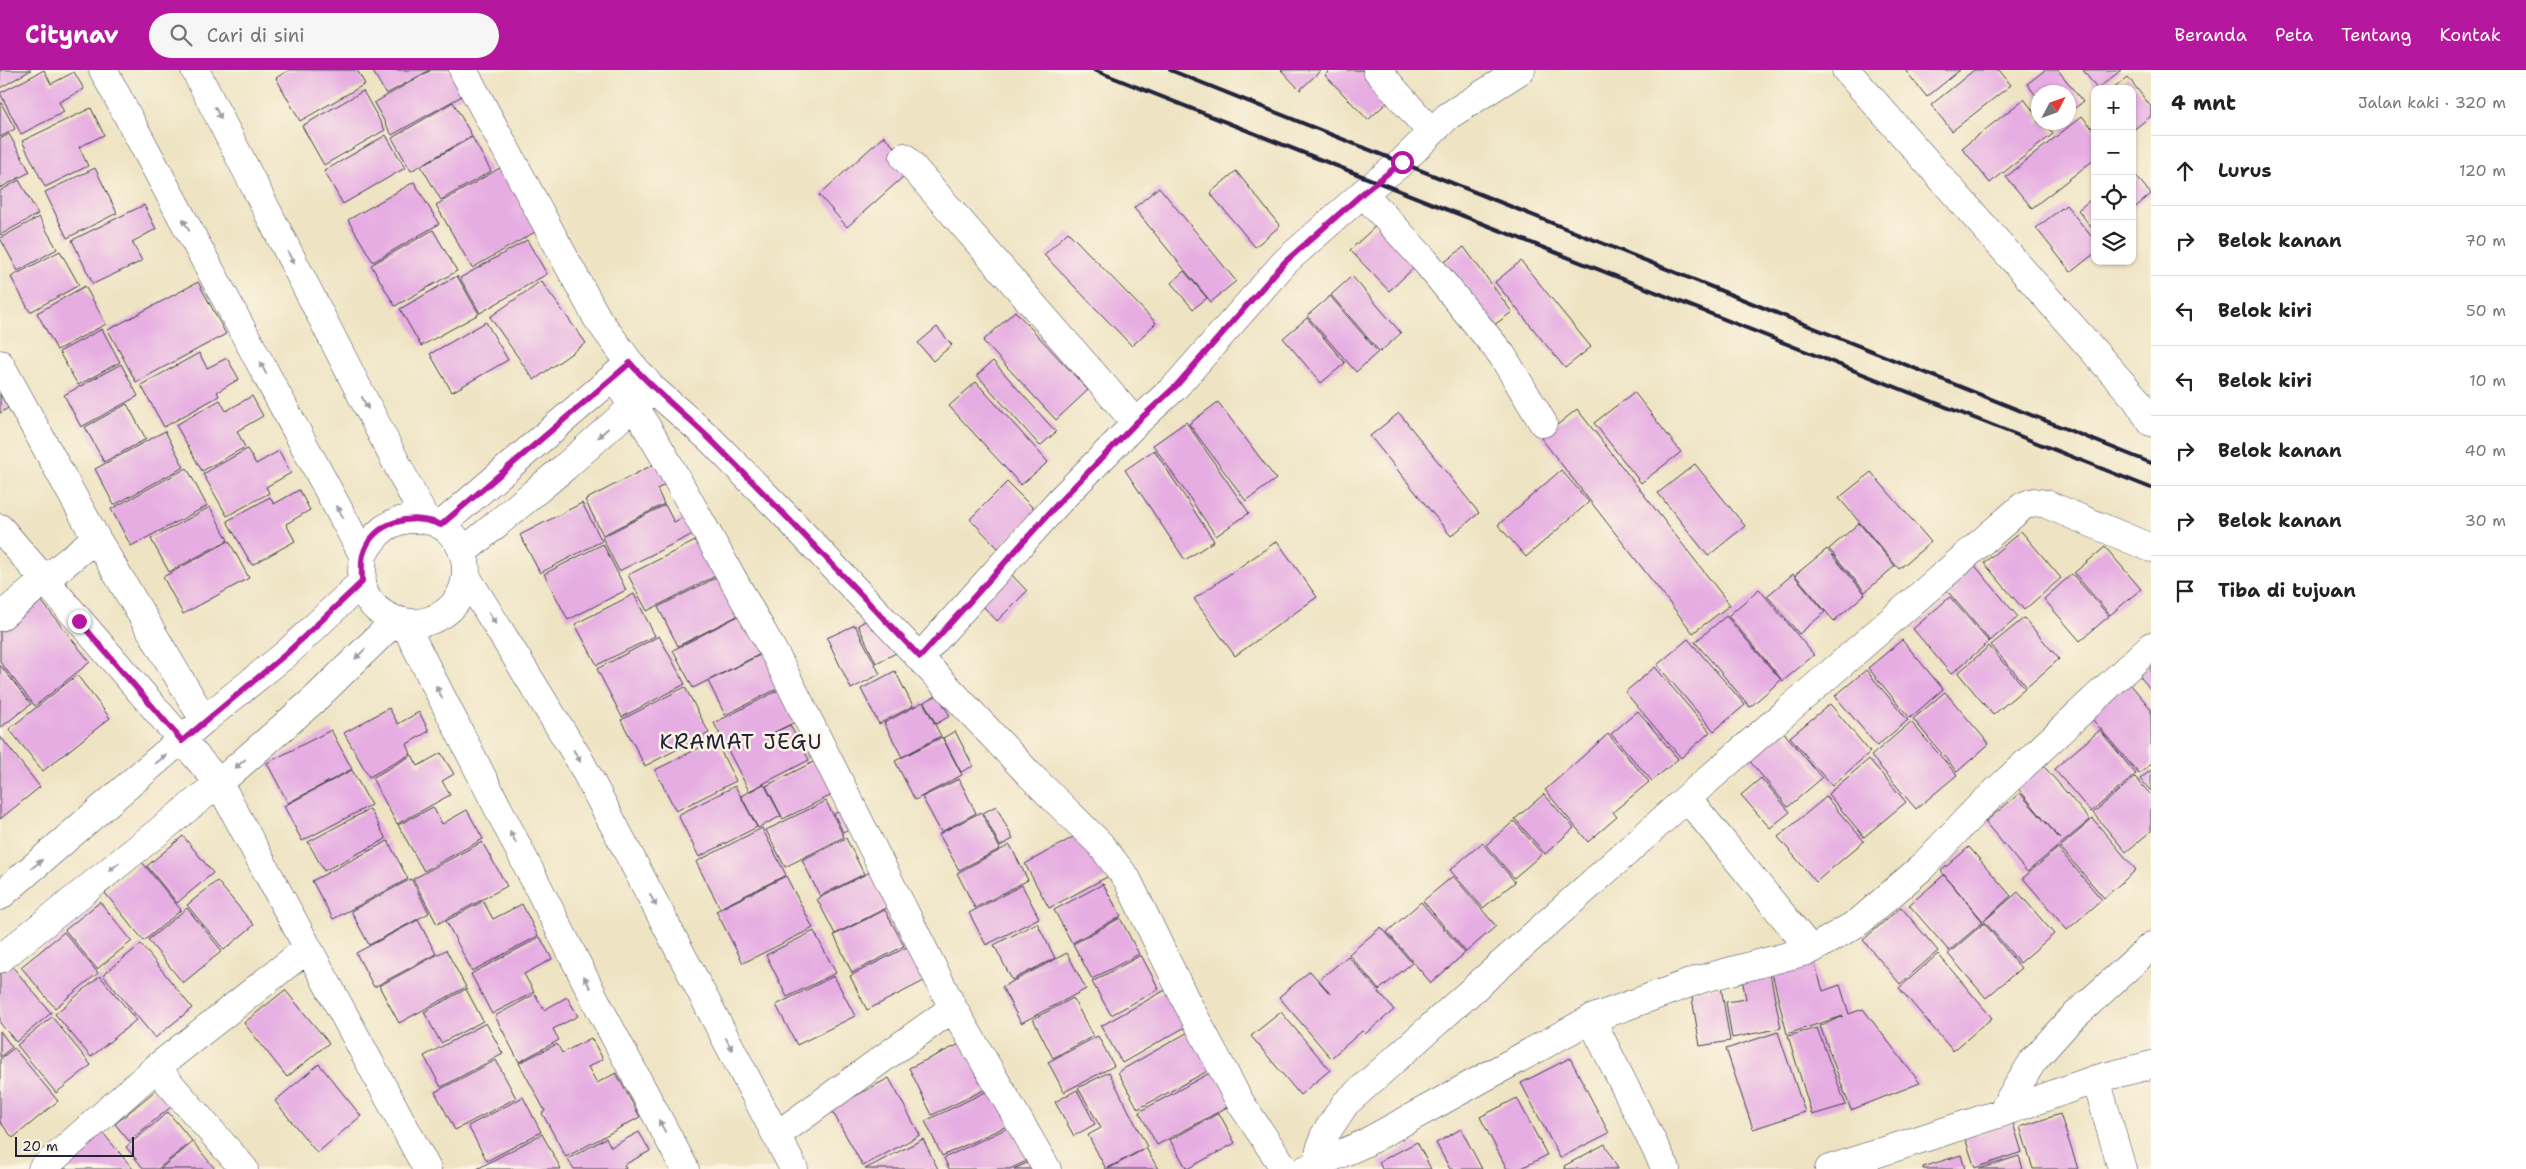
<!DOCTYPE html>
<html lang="id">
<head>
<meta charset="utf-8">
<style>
	:root { --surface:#fff; --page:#f6f6f6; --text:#222; --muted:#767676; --line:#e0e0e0; --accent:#b5179e }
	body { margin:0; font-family:"Shantell Sans",sans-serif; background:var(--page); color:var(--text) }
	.controls { position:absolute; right:15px; top:15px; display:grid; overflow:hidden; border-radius:10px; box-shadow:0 1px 4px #0004 }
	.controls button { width:45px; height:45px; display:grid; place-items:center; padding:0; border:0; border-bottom:1px solid var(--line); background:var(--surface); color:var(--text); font:25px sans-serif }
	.compass { position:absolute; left:2031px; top:15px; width:45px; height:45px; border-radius:50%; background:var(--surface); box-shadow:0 1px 4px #0004; rotate:49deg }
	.scale { position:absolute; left:15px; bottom:12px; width:119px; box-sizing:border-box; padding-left:5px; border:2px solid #22223b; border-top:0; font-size:14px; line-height:18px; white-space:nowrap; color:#22223b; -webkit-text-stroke:4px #fcf5e5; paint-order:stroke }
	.stop { position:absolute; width:15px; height:15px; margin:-11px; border:4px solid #b5179e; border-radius:50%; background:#fff }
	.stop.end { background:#b5179e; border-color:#fff; box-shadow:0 1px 5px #0008 }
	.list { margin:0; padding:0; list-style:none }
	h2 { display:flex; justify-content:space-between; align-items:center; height:65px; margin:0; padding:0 20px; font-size:21px }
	h2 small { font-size:16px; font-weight:400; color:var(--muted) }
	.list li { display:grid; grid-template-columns:32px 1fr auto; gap:15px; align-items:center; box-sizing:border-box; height:70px; padding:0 20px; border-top:1px solid var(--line) }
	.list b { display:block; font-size:19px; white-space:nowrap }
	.list em { font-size:16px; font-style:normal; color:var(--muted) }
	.icon { flex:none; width:28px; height:28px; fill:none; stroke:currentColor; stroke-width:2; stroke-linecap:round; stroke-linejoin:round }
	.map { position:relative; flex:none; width:2151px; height:1099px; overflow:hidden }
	header { display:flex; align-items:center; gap:30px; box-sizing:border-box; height:70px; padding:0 25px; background:var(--accent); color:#fff }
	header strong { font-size:24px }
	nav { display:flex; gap:28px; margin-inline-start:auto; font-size:18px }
	.search { width:350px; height:45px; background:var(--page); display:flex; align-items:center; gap:12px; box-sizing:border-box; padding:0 18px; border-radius:28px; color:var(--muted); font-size:19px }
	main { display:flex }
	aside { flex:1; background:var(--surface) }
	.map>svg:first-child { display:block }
	.building { fill:#e6ade2 }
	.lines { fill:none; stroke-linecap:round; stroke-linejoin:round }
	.street-casing { stroke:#413f4f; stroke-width:29 }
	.street { stroke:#fff; stroke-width:28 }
	.rail { stroke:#22223b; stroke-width:4 }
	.oneway { fill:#9c9ca7 }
	.route { stroke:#b5179e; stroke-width:6 }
	.labels { text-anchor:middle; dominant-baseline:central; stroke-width:5; stroke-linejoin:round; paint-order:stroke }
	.quarter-label { font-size:21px; letter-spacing:1px; fill:#22223b; stroke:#fcf5e5 }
</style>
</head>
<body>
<header>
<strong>Citynav</strong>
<div class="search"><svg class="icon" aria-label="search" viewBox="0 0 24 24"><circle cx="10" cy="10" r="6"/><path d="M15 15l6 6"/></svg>Cari di sini</div>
<nav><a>Beranda</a><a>Peta</a><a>Tentang</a><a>Kontak</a></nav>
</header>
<main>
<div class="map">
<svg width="2151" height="1099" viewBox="0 0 2151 1099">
	<rect width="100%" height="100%" fill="#fcf5e5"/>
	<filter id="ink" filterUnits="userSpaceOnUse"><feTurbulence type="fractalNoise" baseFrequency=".02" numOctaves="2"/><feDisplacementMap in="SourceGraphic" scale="10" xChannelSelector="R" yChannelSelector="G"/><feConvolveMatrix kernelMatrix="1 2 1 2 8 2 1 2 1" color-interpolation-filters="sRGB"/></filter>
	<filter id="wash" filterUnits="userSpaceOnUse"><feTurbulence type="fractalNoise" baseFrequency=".0096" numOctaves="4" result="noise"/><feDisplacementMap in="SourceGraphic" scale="20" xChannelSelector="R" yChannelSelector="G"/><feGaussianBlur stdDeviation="1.12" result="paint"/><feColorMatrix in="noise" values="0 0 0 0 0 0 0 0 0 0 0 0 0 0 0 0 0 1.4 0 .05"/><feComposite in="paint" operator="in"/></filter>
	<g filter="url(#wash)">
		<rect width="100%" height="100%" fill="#eee3c2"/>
		<g id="blocks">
			<path class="building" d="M0 0H31L0 18Z
				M44 0 51 14 74 2 84 19 59 32 64 42 21 64 0 23Z
				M289 0H357L365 14 300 51 276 8Z
				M372 0H430L386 24Z
				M431 0H456L469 22 392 65 374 33Z
				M1281 0H1321L1300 20Z
				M1330 0H1369L1394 26 1368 50 1325 5Z
				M1905 0H1960L1927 27Z
				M1974 0H1999L2011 15 1952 61 1931 35Z
				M2045 0H2058L2083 32 2068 43V22H2038V28L2027 14Z
				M2083 0H2121L2097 19Z
				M2128 7 2151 37V46L2132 61V19H2113Z
				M363 21 385 60 324 95 302 56Z
				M2024 29 2038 47V52H2043L2053 64 1990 113 1962 78Z
				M0 31 15 59 0 67Z
				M453 32 472 66 411 101 392 68Z
				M91 38 104 65 79 77 88 96 45 117 22 71Z
				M2082 46 2095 62V89L2032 138 2006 107Z
				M9 64 30 102 0 118V69Z
				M386 65 405 98 343 134 324 101Z
				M884 66 913 98 847 157 819 125Z
				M472 67 491 101 441 130 421 96Z
				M505 95 542 158 472 198 436 135Z
				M95 98 117 143 67 168 45 122Z
				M1236 101 1280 156 1255 177 1210 123Z
				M2132 101 2151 124 2132 140Z
				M19 110 38 144 0 165V121Z
				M414 112 439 154 373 192 348 150Z
				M1159 117 1236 211 1211 232 1134 138Z
				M2095 126V162L2078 140Z
				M144 135 156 159 132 172 142 191 93 214 72 170Z
				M2066 135 2095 171V183L2071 202 2036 158Z
				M39 147 57 179 18 201 0 168Z
				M1380 152 1418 194 1389 221 1350 180Z
				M433 160 457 201 395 236 371 195Z
				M1068 162 1156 253 1132 276 1044 185Z
				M527 170 547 204 480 243 460 208Z
				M1464 177 1512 242 1490 258 1442 194Z
				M60 181 79 215 30 242 11 207Z
				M1521 191 1591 277 1565 298 1495 212Z
				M1184 201 1207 228 1193 239 1171 213Z
				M457 206 479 244 421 276 400 239Z
				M1352 206 1401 263 1380 282 1331 225Z
				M541 211 586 273 534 310 490 247Z
				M198 212 226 264 136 312 108 260Z
				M85 216 106 254 57 280 37 243Z
				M1330 226 1378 282 1356 302 1307 246Z
				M1015 241 1088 320 1056 350 983 271Z
				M1307 248 1345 293 1321 313 1283 268Z
				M486 252 508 290 452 322 430 284Z
				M937 257 952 275 933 291 918 273Z
				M102 259 120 292 78 315 59 282Z
				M199 283 207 298 227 288 239 309 217 322 219 326 164 357 141 315Z
				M993 291 1056 362 1040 376 977 305Z
				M121 294 138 326 81 357 64 325Z
				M976 312 1048 392 1021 415 949 336Z
				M1634 322 1681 382 1641 413 1594 353Z
				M0 324 8 338 0 343Z
				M252 326 263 346 237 361 245 377 202 401 176 355 220 330 226 341Z
				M1218 332 1276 409 1246 431 1189 354Z
				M127 334 146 369 104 392 85 357Z
				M1577 339 1730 535 1693 563 1541 368Z
				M1399 343 1479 443 1451 466 1370 366Z
				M1186 352 1249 443 1216 466 1153 375Z
				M165 361 184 397 114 435 95 399Z
				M247 379 256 394 279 381 291 403 266 417 269 423 227 446 203 404Z
				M1154 380 1214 471 1185 490 1125 400Z
				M662 390 672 411 657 419 664 434 603 465 585 430Z
				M1695 394 1745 456 1708 486 1658 423Z
				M187 398 207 436 131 476 111 439Z
				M1561 400 1589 432 1526 487 1498 455Z
				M1871 402 1931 472 1899 499 1839 428Z
				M1007 412 1036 441 998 478 970 449Z
				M299 420 310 440 286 454 295 471 252 495 227 451 270 427 274 434Z
				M582 433 602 471 540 503 520 465Z
				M665 435 674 452 694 442 703 459 619 501 602 467Z
				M210 437 228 470 169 502 151 469Z
				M1859 453 1895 496 1865 522 1829 479Z
				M2021 461 2061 508 2024 540 1984 493Z
				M703 467 721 503 647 541 628 505Z
				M229 471 249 508 183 544 163 507Z
				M1277 471 1317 527 1235 586 1194 529Z
				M603 474 626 520 568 550 544 504Z
				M2105 477 2141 519 2110 545 2074 503Z
				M1827 479 1865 524 1834 551 1795 505Z
				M1972 492 2018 547 1990 571 1943 516Z
				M1009 502 1027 521 997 551 978 531Z
				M1793 504 1825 542 1799 564 1767 526Z
				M2072 504 2109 546 2080 571 2044 529Z
				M719 506 739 545 678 576 658 537Z
				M1759 519 1814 585 1783 611 1728 546Z
				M35 523 90 592 35 636 0 592V551Z
				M634 524 655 566 597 595 575 554Z
				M1950 527 1989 572 1951 604 1913 559Z
				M748 541 768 580 693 618 673 580Z
				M877 545 896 583 876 593 858 555Z
				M1726 546 1781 610 1750 637 1695 572Z
				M2024 548 2059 589 2027 617 1991 575Z
				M855 555 880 604 851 619 827 568Z
				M659 566 685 614 622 647 597 599Z
				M1688 569 1745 635 1714 661 1657 595Z
				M1902 570 1943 619 1910 648 1868 598Z
				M1989 576 2025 618 1993 645 1958 603Z
				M768 581 785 615 725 645 708 611Z
				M2151 593V620L2138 604Z
				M0 595 31 634 0 658Z
				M1655 597 1710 662 1681 688 1625 622Z
				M1866 600 1908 650 1877 676 1835 626Z
				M895 601 913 636 879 654 861 619Z
				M77 605 110 648 43 701 9 659Z
				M2126 609 2151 639V694L2139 704 2086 642Z
				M685 617 709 663 645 696 621 650Z
				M779 620 795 652 767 666 790 655 809 690 749 721 714 653Z
				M1945 622 1989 674 1957 702 1913 649Z
				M938 625 950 646 936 654 924 632Z
				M923 632 941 666 902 687 884 653Z
				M1830 634 1870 682 1832 716 1790 667Z
				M389 638 398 654 419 642 429 661 407 674 411 684 369 707 344 663Z
				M1638 641 1678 689 1652 711 1611 664Z
				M1911 652 1957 705 1916 739 1871 686Z
				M1781 659 1822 708 1788 737 1747 688Z
				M331 660 352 699 288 733 267 693Z
				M2100 660 2136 704 2091 742 2054 699Z
				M955 661 973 696 961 702 943 668Z
				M1608 664 1649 712 1613 742 1617 747 1588 772 1545 720Z
				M0 666 40 717 0 749Z
				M942 667 962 705 915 730 895 691Z
				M715 670 736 711 676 741 655 700Z
				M441 683 454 704 442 711 450 725 397 754 372 708 412 685 418 696Z
				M825 686 842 720 783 749 766 716Z
				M1869 689 1906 732 1864 767 1828 724Z
				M2042 694 2090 750 2027 802 1985 752 2020 723 2060 769 2016 716Z
				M352 700 371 735 302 771 284 736Z
				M2151 700V721L2140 709Z
				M2135 707 2151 725V761L2126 782 2093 743Z
				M1761 708 1790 742 1770 758 1741 725Z
				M959 709 976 743 941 762 922 727Z
				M764 714 781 746 758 758 741 726Z
				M735 716 757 757 699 787 678 745Z
				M1544 724 1574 758 1545 784 1515 749Z
				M1826 727 1864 771 1816 812 1778 767Z
				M826 731 844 767 785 797 766 760Z
				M851 735 860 753 843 762 834 744Z
				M996 736 1013 769 1000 776 983 743Z
				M433 737 442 754 467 740 483 769 424 801 398 755Z
				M370 739 386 769 324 801 308 772Z
				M981 742 1000 779 959 800 939 764Z
				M2093 749 2136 800 2104 828 2060 777Z
				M1514 751 1542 784 1514 808 1486 775Z
				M762 758 786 805 720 838 696 792Z
				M1084 761 1109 806 1049 838 1025 794Z
				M183 766 213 803 177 833 147 796Z
				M846 768 864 804 820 826 802 790Z
				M388 771 408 809 333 849 312 811Z
				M482 772 507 816 437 854 413 809Z
				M1482 773 1515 812 1483 838 1450 800Z
				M1010 775 1028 810 975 838 957 803Z
				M1969 777 2011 826 1983 851 1941 801Z
				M2058 778 2102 830 2067 860 2023 808Z
				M142 792 181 840 144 871 105 823Z
				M874 800 892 835 835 864 817 829Z
				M1944 805 1983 852 1949 881 1909 835Z
				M786 806 813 858 743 893 716 841Z
				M1453 806 1496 856 1466 882 1423 831Z
				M411 809 429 843 369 875 351 841Z
				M217 811 254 855 224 880 187 835Z
				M1103 814 1121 846 1072 873 1054 840Z
				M1022 815 1039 848 986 875 969 843Z
				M2018 822 2054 864 2020 893 1984 851Z
				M483 831 493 849 522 834 538 866 472 901 446 851Z
				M100 832 132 871 97 899 65 860Z
				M1421 832 1465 883 1431 913 1387 862Z
				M1901 837 1938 881 1900 914 1863 870Z
				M187 838 222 881 183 913 148 870Z
				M885 840 904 876 852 903 834 865Z
				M1120 848 1139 884 1092 909 1073 874Z
				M418 850 436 884 374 917 356 883Z
				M1037 853 1055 888 1012 910 994 875Z
				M1984 853 2021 898 1986 928 1948 884Z
				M1381 857 1412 893 1379 920 1349 884Z
				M814 861 836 903 787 927 766 885Z
				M64 862 98 903 55 938 21 897Z
				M540 867 552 889 524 904 534 922 492 944 471 904Z
				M141 874 192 938 155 968 103 905Z
				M909 876 926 910 867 940 850 906Z
				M446 880 466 917 399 953 379 916Z
				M1067 883 1086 919 1021 953 1002 917Z
				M1938 884 1992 948 1953 981 1899 918Z
				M1141 885 1159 919 1111 945 1092 912Z
				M1348 886 1394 940 1365 964 1362 961 1331 988 1279 927 1310 901 1330 924 1319 910Z
				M1814 891 1823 921 1840 915 1849 944 1863 939 1920 1013 1851 1040 1820 956 1843 946 1787 964 1772 903Z
				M11 895 51 943 16 972 0 953V904Z
				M1770 904 1781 958 1732 968 1726 932 1746 929 1742 909Z
				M100 906 136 950 91 987 55 944Z
				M834 906 855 946 797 975 776 935Z
				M1721 917 1730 971 1700 976 1691 922Z
				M1169 918 1189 955 1122 993 1101 956Z
				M466 919 483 951 441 973 424 942Z
				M285 920 329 973 287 1007 244 953Z
				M535 924 544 940 567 927 578 946 553 959 559 970 519 992 495 946Z
				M1073 928 1093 966 1053 988 1033 949Z
				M1281 942 1330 1000 1300 1025 1251 966Z
				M52 947 91 995 56 1023 17 975Z
				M486 953 503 984 441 1017 424 986Z
				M1817 958 1846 1035 1812 1045 1788 966Z
				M0 961 12 977 0 987Z
				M1190 961 1211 999 1138 1039 1118 1002Z
				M1778 962 1805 1042 1753 1059 1726 979Z
				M1098 966 1114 996 1064 1022 1048 992Z
				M591 968 603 989 588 997 597 1013 616 1003 640 1047 566 1087 542 1043 545 1041 519 993 557 974 562 983Z
				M964 972 986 1019 932 1045 909 998Z
				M14 978 58 1031 13 1068 0 1052V989Z
				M1570 988 1609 1063 1560 1088 1521 1013Z
				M496 990 516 1028 455 1060 435 1022Z
				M319 994 361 1046 317 1083 275 1031Z
				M1215 1000 1233 1034 1157 1075 1139 1042Z
				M1109 1002 1147 1077 1106 1099 1088 1065 1101 1058 1078 1018Z
				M889 1008 920 1065 863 1096 831 1039Z
				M163 1014 177 1032 129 1071 115 1054Z
				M996 1017 1013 1053 942 1086 925 1051Z
				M1077 1020 1095 1054 1074 1066 1055 1032Z
				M523 1027 541 1062 487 1091 468 1056Z
				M1517 1028 1547 1085 1520 1099H1507L1480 1047Z
				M168 1042 192 1071 158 1099H144L126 1077Z
				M1219 1043 1235 1073 1187 1099 1170 1070Z
				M2060 1044 2078 1099H2033L2020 1057Z
				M1018 1053 1035 1087 1010 1099H949L944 1088Z
				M2013 1053 2022 1082 1975 1098 1965 1068Z
				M98 1057 133 1099H58Z
				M1461 1059 1482 1099H1450L1436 1073Z
				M639 1062 650 1081 624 1095 626 1099H574L568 1089 606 1068 611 1077Z
				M542 1064 561 1099H477Z
				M923 1069 938 1099H865Z
				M193 1072 215 1099H160Z
				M1417 1072 1431 1099H1382L1379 1092Z
				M1605 1074 1618 1099H1565L1564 1096Z
				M1146 1078 1158 1099H1108Z
				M1961 1085 1965 1099H1923V1097Z
				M2019 1086 2023 1099H1979Z
				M1029 1092 1032 1099H1014Z"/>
		</g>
	</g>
	<g filter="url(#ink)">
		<use href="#blocks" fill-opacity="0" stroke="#413f4f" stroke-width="1"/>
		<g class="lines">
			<g class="street-casing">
				<path id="street" d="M103 0 363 485C363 493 361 503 362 511 365 542 402 559 428 551 485 534 475 450 416 449 390 448 375 463 363 485
					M195 0 425 449
					M463 0 597 248 630 293 653 319 709 368 785 445 1028 703 1100 774 1127 809 1185 929 1240 1032 1285 1099
					M1377 0 1431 62
					M1846 0 2136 329 2151 352
					M904 87 1136 353
					M1363 123 1426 192 1502 285 1543 353
					M0 294 96 468 204 650
					M613 308 634 336 664 386 776 586 953 938 1047 1099
					M441 455 625 297
					M0 458 219 713 427 1099
					M463 482 565 397 648 323
					M466 506 579 689 794 1099
					M0 547 96 468
					M404 553 601 941 685 1099
					M920 587 1061 429 1136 353 1176 316 1285 192 1363 123 1402 92 1448 46 1521 0
					M1687 728 1811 880
					M0 826 204 650 286 584 362 512
					M0 889 219 713 315 629 395 551
					M1591 949 1666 1099
					M156 998 244 1099
					M2096 1009 2122 1099
					M2001 1043 2096 1009 2151 995
					M777 1065 953 938
					M1316 1094 1324 1066 1345 1034 1687 728 2023 436 2034 432 2046 434 2151 478
					M42 1099 156 998 308 878
					M1306 1099 1363 1074 1591 949 1701 909 1811 880 1859 852 1921 798 1977 739 2151 576
					M1829 1099 2001 1043 2033 991 2067 953 2151 876"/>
			</g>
			<use href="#street" class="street"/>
			<path class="rail" d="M1094 0 2151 418
				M1170 0 2151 393"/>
		</g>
		<defs><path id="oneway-solid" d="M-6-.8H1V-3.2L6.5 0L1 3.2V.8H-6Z" transform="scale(1.25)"/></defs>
		<g class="oneway">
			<use href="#oneway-solid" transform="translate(218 43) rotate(63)"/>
			<use href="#oneway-solid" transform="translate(186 155) rotate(-118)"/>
			<use href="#oneway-solid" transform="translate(291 188) rotate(63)"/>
			<use href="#oneway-solid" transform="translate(263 298) rotate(-118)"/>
			<use href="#oneway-solid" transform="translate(365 333) rotate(63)"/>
			<use href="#oneway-solid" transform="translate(603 363) rotate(138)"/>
			<use href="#oneway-solid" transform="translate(340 442) rotate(-118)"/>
			<use href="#oneway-solid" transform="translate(492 548) rotate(58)"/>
			<use href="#oneway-solid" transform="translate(360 584) rotate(136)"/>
			<use href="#oneway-solid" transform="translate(439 622) rotate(-117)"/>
			<use href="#oneway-solid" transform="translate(577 686) rotate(60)"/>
			<use href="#oneway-solid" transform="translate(161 689) rotate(-40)"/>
			<use href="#oneway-solid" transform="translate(240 694) rotate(139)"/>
			<use href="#oneway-solid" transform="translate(513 767) rotate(-117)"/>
			<use href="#oneway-solid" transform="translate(37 794) rotate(-40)"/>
			<use href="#oneway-solid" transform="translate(114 797) rotate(141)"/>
			<use href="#oneway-solid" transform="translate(653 830) rotate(62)"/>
			<use href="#oneway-solid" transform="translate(587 912) rotate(-117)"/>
			<use href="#oneway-solid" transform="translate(729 974) rotate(62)"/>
			<use href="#oneway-solid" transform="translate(662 1056) rotate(-118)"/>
		</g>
	</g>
	<g class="lines" filter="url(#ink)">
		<path class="route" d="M79 551 182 671 286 584 362 512C362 504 361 493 363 485 372 451 413 442 441 455L630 293C657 324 691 349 720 379 788 447 854 517 920 587L1062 429 1136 353 1176 316 1285 192 1363 123 1402 92"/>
	</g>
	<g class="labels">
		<g class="quarter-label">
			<text x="741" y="672">KRAMAT JEGU</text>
		</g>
	</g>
</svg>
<div class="controls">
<button>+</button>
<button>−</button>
<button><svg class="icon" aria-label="locate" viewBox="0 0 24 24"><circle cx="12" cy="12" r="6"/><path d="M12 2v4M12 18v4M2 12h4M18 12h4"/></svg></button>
<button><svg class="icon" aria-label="layers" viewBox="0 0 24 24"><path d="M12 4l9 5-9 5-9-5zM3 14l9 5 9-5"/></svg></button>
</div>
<svg class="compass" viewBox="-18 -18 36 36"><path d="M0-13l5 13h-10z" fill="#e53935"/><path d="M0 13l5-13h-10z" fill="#767676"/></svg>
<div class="scale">20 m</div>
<div class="stop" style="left:1402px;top:92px"></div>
<div class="stop end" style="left:79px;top:551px"></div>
</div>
<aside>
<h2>4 mnt<small>Jalan kaki · 320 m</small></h2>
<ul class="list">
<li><svg class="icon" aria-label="ahead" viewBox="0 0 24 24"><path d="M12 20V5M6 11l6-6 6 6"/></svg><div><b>Lurus</b></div><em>120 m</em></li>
<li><svg class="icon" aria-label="right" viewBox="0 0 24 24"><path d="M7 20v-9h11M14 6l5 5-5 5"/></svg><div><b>Belok kanan</b></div><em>70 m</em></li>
<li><svg class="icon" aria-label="left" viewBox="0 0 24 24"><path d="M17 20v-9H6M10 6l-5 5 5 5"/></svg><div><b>Belok kiri</b></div><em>50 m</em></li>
<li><svg class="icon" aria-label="left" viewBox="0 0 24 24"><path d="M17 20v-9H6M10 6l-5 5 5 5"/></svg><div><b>Belok kiri</b></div><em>10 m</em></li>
<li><svg class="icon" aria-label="right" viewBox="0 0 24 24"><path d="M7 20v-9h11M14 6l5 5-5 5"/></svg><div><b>Belok kanan</b></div><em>40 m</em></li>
<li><svg class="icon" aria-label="right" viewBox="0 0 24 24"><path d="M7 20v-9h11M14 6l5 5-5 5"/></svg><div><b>Belok kanan</b></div><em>30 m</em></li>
<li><svg class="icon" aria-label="arrive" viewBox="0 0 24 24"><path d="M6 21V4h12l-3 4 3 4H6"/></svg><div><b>Tiba di tujuan</b></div></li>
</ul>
</aside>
</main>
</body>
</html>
